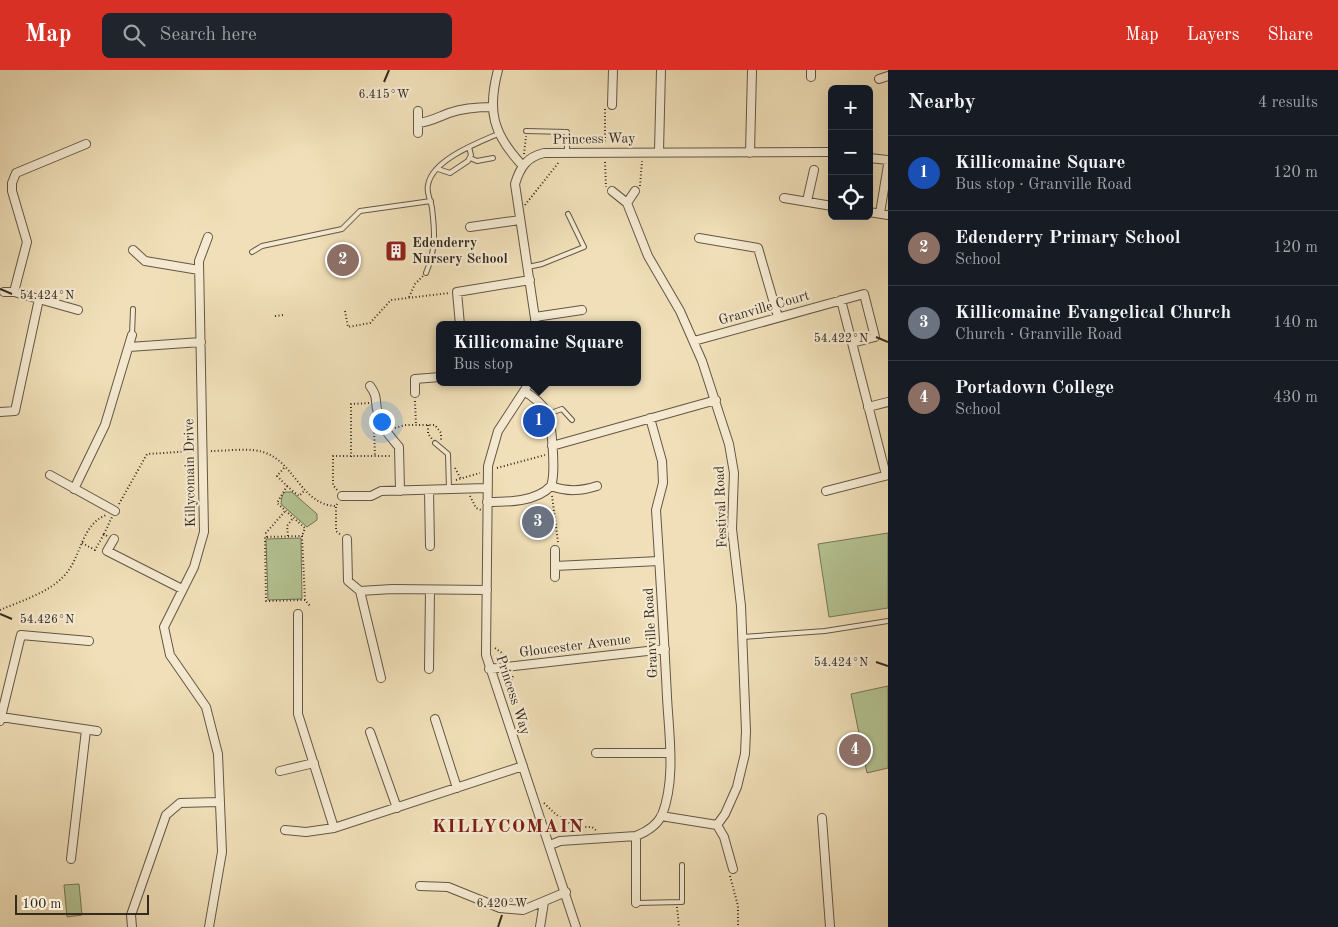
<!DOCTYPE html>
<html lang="en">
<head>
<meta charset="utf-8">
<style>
	:root { --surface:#171b24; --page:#20242c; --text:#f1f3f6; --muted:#9ea1a6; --line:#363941; --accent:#d93025 }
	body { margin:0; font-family:"Old Standard TT",serif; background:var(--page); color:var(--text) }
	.controls { position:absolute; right:15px; top:15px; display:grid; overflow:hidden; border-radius:8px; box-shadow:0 5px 20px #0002 }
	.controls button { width:45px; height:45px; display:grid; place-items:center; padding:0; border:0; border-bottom:1px solid var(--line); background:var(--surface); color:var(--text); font:25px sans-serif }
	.scale { position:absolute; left:15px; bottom:12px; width:134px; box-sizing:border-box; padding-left:5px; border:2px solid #342a1e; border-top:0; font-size:14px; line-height:18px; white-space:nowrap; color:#342a1e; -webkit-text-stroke:4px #f5ead1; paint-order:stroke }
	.you { position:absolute; left:381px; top:351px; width:18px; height:18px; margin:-12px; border:4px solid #fff; border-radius:50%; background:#1a73e8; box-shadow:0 0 0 8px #1a73e833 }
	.badge { display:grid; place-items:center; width:32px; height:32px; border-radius:50%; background:var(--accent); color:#fff; font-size:16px; font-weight:700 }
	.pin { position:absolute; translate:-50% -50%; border:2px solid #fff; box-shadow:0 1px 5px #0006 }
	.popup { position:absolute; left:436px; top:251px; width:205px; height:65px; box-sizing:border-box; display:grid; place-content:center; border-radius:8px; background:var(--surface); filter:drop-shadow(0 1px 4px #0005); font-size:16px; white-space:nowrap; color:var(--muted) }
	.popup b { font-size:19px; color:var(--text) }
	.popup::after { content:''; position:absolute; left:50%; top:100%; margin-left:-10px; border:10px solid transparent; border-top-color:var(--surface) }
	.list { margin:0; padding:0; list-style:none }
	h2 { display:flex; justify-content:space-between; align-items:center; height:65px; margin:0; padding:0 20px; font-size:21px }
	h2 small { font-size:16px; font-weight:400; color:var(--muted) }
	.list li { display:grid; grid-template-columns:32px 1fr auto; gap:15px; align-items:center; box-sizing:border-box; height:75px; padding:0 20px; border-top:1px solid var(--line) }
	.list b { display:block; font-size:19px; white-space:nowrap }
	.list p { margin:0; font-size:16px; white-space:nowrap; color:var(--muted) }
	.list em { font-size:16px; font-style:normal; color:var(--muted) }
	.icon { flex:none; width:28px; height:28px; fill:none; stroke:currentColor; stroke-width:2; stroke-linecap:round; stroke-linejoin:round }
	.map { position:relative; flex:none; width:888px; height:857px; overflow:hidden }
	header { display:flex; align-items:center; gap:30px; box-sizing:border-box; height:70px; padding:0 25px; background:var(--accent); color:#fff }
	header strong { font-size:24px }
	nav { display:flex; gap:28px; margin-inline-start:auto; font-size:18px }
	.search { width:350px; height:45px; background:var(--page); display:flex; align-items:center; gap:12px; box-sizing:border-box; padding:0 18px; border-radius:8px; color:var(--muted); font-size:19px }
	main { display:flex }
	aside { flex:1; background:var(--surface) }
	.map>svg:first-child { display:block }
	.green { fill:#b4c393; stroke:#747658 }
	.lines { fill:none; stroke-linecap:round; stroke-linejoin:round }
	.lane-casing { stroke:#635744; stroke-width:6 }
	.street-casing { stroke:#635744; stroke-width:10 }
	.path { stroke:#342a1e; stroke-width:2; stroke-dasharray:1 2.5; stroke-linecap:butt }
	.lane { stroke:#f5ead1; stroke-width:4 }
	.street { stroke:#f5ead1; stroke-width:8 }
	.ticks { fill:none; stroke:#342a1e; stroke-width:2 }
	.labels { text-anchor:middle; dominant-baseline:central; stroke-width:4.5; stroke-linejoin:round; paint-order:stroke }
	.street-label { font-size:14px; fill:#342a1e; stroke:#f5ead1 }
	.poi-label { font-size:14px; font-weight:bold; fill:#342a1e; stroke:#f5ead1; text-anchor:start }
	.district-label { font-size:19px; font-weight:bold; letter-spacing:1px; fill:#7a1f14; stroke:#f5ead1 }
	.ticks-label { font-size:12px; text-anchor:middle; fill:#342a1e; stroke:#f5ead1; stroke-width:4.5; stroke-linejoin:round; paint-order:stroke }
</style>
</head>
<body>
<header>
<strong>Map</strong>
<div class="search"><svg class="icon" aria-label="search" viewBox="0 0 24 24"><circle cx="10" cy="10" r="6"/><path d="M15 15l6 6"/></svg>Search here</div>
<nav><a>Map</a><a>Layers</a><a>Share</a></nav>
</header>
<main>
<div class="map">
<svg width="888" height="857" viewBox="0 0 888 857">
	<rect width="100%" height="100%" fill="#f0dfb8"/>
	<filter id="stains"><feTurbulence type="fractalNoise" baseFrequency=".004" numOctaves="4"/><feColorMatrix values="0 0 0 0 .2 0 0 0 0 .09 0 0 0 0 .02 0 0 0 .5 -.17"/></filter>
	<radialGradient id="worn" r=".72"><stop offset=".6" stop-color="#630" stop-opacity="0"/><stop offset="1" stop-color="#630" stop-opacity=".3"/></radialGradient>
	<path class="green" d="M285 422H292L317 444V450L307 457 281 434 282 426Z
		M888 463V538L829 547 818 474Z
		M301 468 302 529 268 530 266 469Z
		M888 616V698L867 703 851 624Z
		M79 814 82 845 67 847 64 815Z"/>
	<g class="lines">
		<g class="lane-casing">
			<path id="lane" d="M526 61 567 62V82
				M470 88 477 91 493 88
				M438 99 450 103 468 91 471 85 469 77
				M252 182 262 176 342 159 360 141 431 131
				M528 197 542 194 584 177 568 144
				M426 203C436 179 435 164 432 138 431 131 426 122 428 115 432 90 477 73 498 64
				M132 265 133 239
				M548 344 562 339 572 350
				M435 373 448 384 449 419
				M742 567 825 561 888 551
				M636 833 682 832V795"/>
		</g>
		<g class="street-casing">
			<path id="street" d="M498 0C487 41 493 64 522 95
				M811 7V0
				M879 9 888 6
				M612 35 613 0
				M418 41V63
				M418 53C430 52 438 47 449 43 463 38 478 37 493 37
				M659 81 661 0
				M750 83 752 0
				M869 88 888 90
				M612 121 627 133 635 121
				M784 128 832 136
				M807 131 814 100
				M627 133 648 186 680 241 702 291 729 374 734 403 732 459 741 536 746 661 745 684 737 717 725 744 717 755
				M869 142 888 145
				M880 143 888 95
				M470 157 520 150
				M208 167 199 191 204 462 194 497 164 557 170 585 206 637 218 684 222 782 209 857
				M699 168 758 178 778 247
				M133 180 145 191 199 200
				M4 222H14L78 240
				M14 222 27 172 12 121V113L16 103 86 74
				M841 230 886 405
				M535 247 582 240
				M460 255 457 222 530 210
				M536 255 515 114C520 97 527 87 544 83L832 82
				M694 271 864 224 875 267 852 273
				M129 277 201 272
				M530 312 498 361 488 396 486 585 576 857
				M370 316C379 328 374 331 378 343 381 357 390 366 399 377L400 421
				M415 323V309L440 307
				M868 337 888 332
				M0 342 15 341 39 229
				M552 376 716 330
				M50 405 115 441
				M551 416C568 422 581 421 597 416
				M74 419 105 355 132 265
				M429 420 430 476
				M826 421 888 405
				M342 426H371L381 421 487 418
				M487 432C508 432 536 432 551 416 556 403 552 354 547 342 542 334 532 326 524 321
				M114 469 107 481 182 519
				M347 469 348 511 360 521 381 608
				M555 480V507
				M555 496 659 491
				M360 521 392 519 487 520
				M298 544V644L334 758
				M429 599 430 520
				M489 599 665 579
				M1 647 97 661
				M435 649 457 718
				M0 651 21 565 89 571
				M370 662 397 738
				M596 683H670
				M280 701 314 693
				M661 746 717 755 724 767 733 799
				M822 748 830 857
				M285 760 306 762 334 758 523 696
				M636 766V833
				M550 775 560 771 636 766C646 762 657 755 662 745 676 709 669 665 667 627 664 565 660 502 656 440L663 413 662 391 650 348
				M71 789 86 660
				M420 816 448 817 500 838 523 840 566 822
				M132 857 131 845 166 745 180 733 219 732
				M540 857 544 832"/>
		</g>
		<path class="path" d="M605 39V74
			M524 84 526 66
			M605 92 606 117
			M640 116 642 91
			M525 135 559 92
			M409 227 415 214 423 206
			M345 241 348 257 370 253 391 230 449 223
			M275 246 284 245
			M415 331 416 355
			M428 355V364L432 369
			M395 358 405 355H435L441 363V370
			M374 359 375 386
			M211 381C228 381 251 377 266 383 295 394 302 435 336 436L338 432
			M351 387V334L369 333
			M284 398 277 406 287 416 277 433 305 458 302 466
			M455 398 461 409
			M497 398 545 385
			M456 410 480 403
			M287 416 299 426 305 420
			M337 420 333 415V386H392
			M470 426 476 438 481 440
			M552 426 558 472
			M119 434 147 384 194 381
			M336 437V461L341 465
			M107 466 104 464 112 447
			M288 466 287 456 293 448
			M267 467 266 463 286 440
			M82 473 95 480 104 464
			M305 530 266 531 265 467 302 466 305 530 311 537
			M0 540C21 531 48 523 64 506 82 487 80 456 106 445
			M495 578 509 588
			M507 620 514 604
			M544 733C558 747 570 758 592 757L597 761
			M730 806 738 836V857
			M677 837 679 857"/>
		<use href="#lane" class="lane"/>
		<use href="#street" class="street"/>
	</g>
	<path class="ticks" d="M384 12 389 0M0 219 12 224M876 267 888 272M0 544 12 549M876 592 888 596M498 857 502 845"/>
	<defs>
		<g id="building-square" transform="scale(1.125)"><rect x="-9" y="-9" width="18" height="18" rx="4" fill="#8f2418" stroke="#f5ead1"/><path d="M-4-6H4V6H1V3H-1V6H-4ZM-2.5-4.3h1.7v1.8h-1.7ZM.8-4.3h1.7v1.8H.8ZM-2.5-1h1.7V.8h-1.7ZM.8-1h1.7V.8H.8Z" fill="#fff"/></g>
	</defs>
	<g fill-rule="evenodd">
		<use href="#building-square" x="396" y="181"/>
	</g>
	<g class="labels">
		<g class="street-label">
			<text transform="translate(594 69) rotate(-1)">Princess Way</text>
			<text transform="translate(764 238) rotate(-16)">Granville Court</text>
			<text transform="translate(190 403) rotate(-91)">Killycomain Drive</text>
			<text transform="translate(721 437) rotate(-92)">Festival Road</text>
			<text transform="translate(651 563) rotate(-93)">Granville Road</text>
			<text transform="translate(575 576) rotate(-7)">Gloucester Avenue</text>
			<text transform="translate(513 625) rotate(72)">Princess Way</text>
		</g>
		<g class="poi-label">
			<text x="412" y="173">Edenderry<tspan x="412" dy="16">Nursery School</tspan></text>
		</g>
		<g class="district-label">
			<text x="508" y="757">KILLYCOMAIN</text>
		</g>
	</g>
	<g class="ticks-label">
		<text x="384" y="28">6.415°W</text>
		<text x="47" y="229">54.424°N</text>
		<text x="841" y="272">54.422°N</text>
		<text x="47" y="553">54.426°N</text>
		<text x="841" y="596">54.424°N</text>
		<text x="502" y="837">6.420°W</text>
	</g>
	<rect width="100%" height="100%" filter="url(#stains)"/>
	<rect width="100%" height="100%" fill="url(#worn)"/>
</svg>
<div class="controls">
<button>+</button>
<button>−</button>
<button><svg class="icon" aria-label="locate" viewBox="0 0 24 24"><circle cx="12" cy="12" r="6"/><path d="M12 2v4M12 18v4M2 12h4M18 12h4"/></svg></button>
</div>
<div class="scale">100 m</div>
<div class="you"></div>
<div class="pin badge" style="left:539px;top:351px;background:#1a4fb4">1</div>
<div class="popup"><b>Killicomaine Square</b>Bus stop</div>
<div class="pin badge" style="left:343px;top:190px;background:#8d6e63">2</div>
<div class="pin badge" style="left:538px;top:452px;background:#6b7280">3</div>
<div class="pin badge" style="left:855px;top:680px;background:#8d6e63">4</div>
</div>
<aside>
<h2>Nearby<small>4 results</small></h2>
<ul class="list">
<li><span class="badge" style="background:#1a4fb4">1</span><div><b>Killicomaine Square</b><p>Bus stop · Granville Road</p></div><em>120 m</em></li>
<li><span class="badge" style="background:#8d6e63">2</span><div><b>Edenderry Primary School</b><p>School</p></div><em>120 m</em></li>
<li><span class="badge" style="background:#6b7280">3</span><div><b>Killicomaine Evangelical Church</b><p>Church · Granville Road</p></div><em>140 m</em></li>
<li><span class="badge" style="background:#8d6e63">4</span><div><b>Portadown College</b><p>School</p></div><em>430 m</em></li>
</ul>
</aside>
</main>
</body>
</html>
